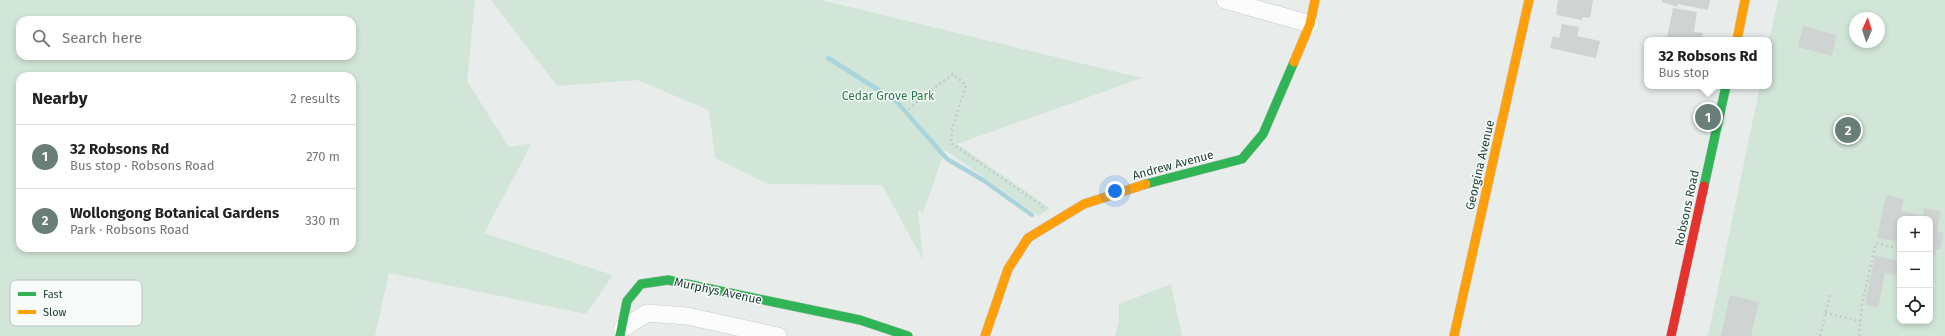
<!DOCTYPE html>
<html lang="en">
<head>
<meta charset="utf-8">
<style>
	:root { --surface:#fff; --page:#f2f2f2; --text:#222; --muted:#767676; --line:#e0e0e0; --accent:#697e78 }
	body { margin:0; font-family:"Fira Sans",sans-serif; background:var(--page); color:var(--text) }
	.controls { position:absolute; right:12px; bottom:12px; display:grid; overflow:hidden; border-radius:8px; box-shadow:0 2px 6px #0003 }
	.controls button { width:36px; height:36px; display:grid; place-items:center; padding:0; border:0; border-bottom:1px solid var(--line); background:var(--surface); color:var(--text); font:20px sans-serif }
	.compass { position:absolute; left:1849px; top:12px; width:36px; height:36px; border-radius:50%; background:var(--surface); box-shadow:0 2px 6px #0003; rotate:3deg }
	.you { position:absolute; left:1115px; top:191px; width:14px; height:14px; margin:-10px; border:3px solid #fff; border-radius:50%; background:#1a73e8; box-shadow:0 0 0 6px #1a73e833 }
	.badge { display:grid; place-items:center; width:26px; height:26px; border-radius:50%; background:var(--accent); color:#fff; font-size:13px; font-weight:700 }
	.pin { position:absolute; translate:-50% -50%; border:2px solid #fff; box-shadow:0 1px 4px #0006 }
	.popup { position:absolute; left:1644px; top:37px; width:128px; height:52px; box-sizing:border-box; display:grid; place-content:center; border-radius:8px; background:var(--surface); filter:drop-shadow(0 1px 3px #0005); font-size:13px; white-space:nowrap; color:var(--muted) }
	.popup b { font-size:15px; color:var(--text) }
	.popup::after { content:''; position:absolute; left:50%; top:100%; margin-left:-8px; border:8px solid transparent; border-top-color:var(--surface) }
	.list { margin:0; padding:0; list-style:none }
	h2 { display:flex; justify-content:space-between; align-items:center; height:52px; margin:0; padding:0 16px; font-size:17px }
	h2 small { font-size:13px; font-weight:400; color:var(--muted) }
	.list li { display:grid; grid-template-columns:26px 1fr auto; gap:12px; align-items:center; box-sizing:border-box; height:64px; padding:0 16px; border-top:1px solid var(--line) }
	.list b { display:block; font-size:15px; white-space:nowrap }
	.list p { margin:0; font-size:13px; white-space:nowrap; color:var(--muted) }
	.list em { font-size:13px; font-style:normal; color:var(--muted) }
	.icon { flex:none; width:22px; height:22px; fill:none; stroke:currentColor; stroke-width:2; stroke-linecap:round; stroke-linejoin:round }
	.map { position:relative; flex:none; width:1945px; height:336px; overflow:hidden }
	.search { position:absolute; background:var(--surface); box-shadow:0 2px 6px #0003; left:16px; top:16px; width:340px; height:44px; display:flex; align-items:center; gap:10px; box-sizing:border-box; padding:0 14px; border-radius:12px; color:var(--muted); font-size:15px }
	.panel { position:absolute; background:var(--surface); box-shadow:0 2px 6px #0003; left:16px; top:72px; width:340px; height:180px; border-radius:12px }
	.map>svg:first-child { display:block }
	.green { fill:#d1e6d8; fill-rule:evenodd }
	.lines { fill:none; stroke-linecap:round; stroke-linejoin:round }
	.stream { stroke:#a9d4db; stroke-width:4.5 }
	.building { fill:#cfd4d2 }
	.street-casing { stroke:#c5cac8; stroke-width:18 }
	.fast-casing { stroke:#c3cbc8; stroke-width:10 }
	.slow-casing { stroke:#c3cbc8; stroke-width:10 }
	.jam-casing { stroke:#c3cbc8; stroke-width:10 }
	.path { stroke:#c3ccca; stroke-width:2.5; stroke-dasharray:2 3; stroke-linecap:butt }
	.street { stroke:#fcfcfc; stroke-width:17 }
	.fast { stroke:#30b455; stroke-width:9 }
	.slow { stroke:#ff9f0a; stroke-width:9 }
	.jam { stroke:#e5322d; stroke-width:9 }
	.labels { text-anchor:middle; dominant-baseline:central; stroke-width:3; stroke-linejoin:round; paint-order:stroke }
	.park-label { font-size:12px; fill:#2d7a4b; stroke:#f7fbf9 }
	.street-label { font-size:12px; fill:#24423a; stroke:#f7fbf9 }
	.key { fill:#f7fbf9; stroke:#b8c4c0; stroke-width:1 }
	.key-label { font-size:11px; fill:#24423a }
</style>
</head>
<body>
<div class="map">
<svg width="1945" height="336" viewBox="0 0 1945 336">
	<rect width="100%" height="100%" fill="#e8edeb"/>
	<path class="green" d="M0 0H475L467 81 509 147 532 143 484 233 613 275 586 314 389 273 375 336H0ZM20 20H352V56H20ZM20 76H352V248H20Z
		M491 0H821L1142 78 957 144 1050 208 1039 216 945 150 923 213 918 210 923 260 882 185 768 184 715 158 709 110 637 80 557 86Z
		M1778 0H1945V336H1708L1760 86H1769V42ZM1855 18H1879V42H1855ZM1900 219H1930V321H1900Z
		M1171 284 1182 336H1115L1119 321V304Z"/>
	<g class="lines">
		<path class="stream" d="M828 58 896 101 947 159 983 180 1032 215"/>
	</g>
	<path class="building" d="M1558 0H1593L1590 18 1583 17 1582 20 1556 15Z
		M1662 0H1710L1708 10 1678 4V7L1662 2Z
		M1673 8 1697 12 1694 32 1703 33 1702 40 1667 38Z
		M1562 24 1579 27 1577 36 1600 41 1596 58 1550 48 1553 36 1559 38Z
		M1803 26 1837 35 1832 56 1798 47Z
		M1886 195 1904 199 1901 211 1923 216 1924 208 1941 211 1937 231 1944 233 1940 250 1936 249 1931 274 1930 219H1900V242L1877 238Z
		M1875 256 1900 261V276L1885 273 1878 308 1865 305Z
		M1730 295 1759 302 1751 336H1721Z"/>
	<g class="lines">
		<g class="street-casing">
			<path id="street" d="M1225 0 1310 24
				M622 329 647 313 687 316 778 336"/>
		</g>
		<g class="fast-casing">
			<path id="fast" d="M1146 184 1242 159 1263 134 1294 62
				M1704 186 1726 86
				M620 336 627 301 641 284 668 280 860 320 908 336"/>
		</g>
		<g class="slow-casing">
			<path id="slow" d="M1737 40 1745 0
				M1294 62 1310 24 1315 0
				M985 336 1008 269 1028 238 1084 204 1146 184
				M1454 336 1529 0"/>
		</g>
		<g class="jam-casing">
			<path id="jam" d="M1671 336 1704 186"/>
		</g>
		<path class="path" d="M905 113 923 96 953 74 966 85 952 129 951 143 1041 205 1043 209
			M1825 313 1861 321
			M1820 336 1830 294
			M1859 336 1862 304 1876 243 1900 249"/>
		<use href="#street" class="street"/>
		<use href="#fast" class="fast"/>
		<use href="#slow" class="slow"/>
		<use href="#jam" class="jam"/>
	</g>
	<g class="labels">
		<g class="park-label">
			<text x="888" y="96">Cedar Grove Park</text>
		</g>
		<g class="street-label">
			<text transform="translate(1173 165) rotate(-15)">Andrew Avenue</text>
			<text transform="translate(1480 165) rotate(-77)">Georgina Avenue</text>
			<text transform="translate(1687 208) rotate(-78)">Robsons Road</text>
			<text transform="translate(718 291) rotate(12)">Murphys Avenue</text>
		</g>
	</g>
	<rect x="10" y="280" width="132" height="46" rx="6" class="key"/>
	<rect x="18" y="292" width="18" height="4" fill="#30b455"/>
	<rect x="18" y="310" width="18" height="4" fill="#ff9f0a"/>
	<g class="key-label">
		<text x="43" y="298">Fast</text>
		<text x="43" y="316">Slow</text>
	</g>
</svg>
<div class="controls">
<button>+</button>
<button>−</button>
<button><svg class="icon" aria-label="locate" viewBox="0 0 24 24"><circle cx="12" cy="12" r="6"/><path d="M12 2v4M12 18v4M2 12h4M18 12h4"/></svg></button>
</div>
<svg class="compass" viewBox="-18 -18 36 36"><path d="M0-13l5 13h-10z" fill="#e53935"/><path d="M0 13l5-13h-10z" fill="#767676"/></svg>
<div class="you"></div>
<div class="pin badge" style="left:1708px;top:117px">1</div>
<div class="popup"><b>32 Robsons Rd</b>Bus stop</div>
<div class="pin badge" style="left:1848px;top:130px">2</div>
<div class="search"><svg class="icon" aria-label="search" viewBox="0 0 24 24"><circle cx="10" cy="10" r="6"/><path d="M15 15l6 6"/></svg>Search here</div>
<section class="panel">
<h2>Nearby<small>2 results</small></h2>
<ul class="list">
<li><span class="badge">1</span><div><b>32 Robsons Rd</b><p>Bus stop · Robsons Road</p></div><em>270 m</em></li>
<li><span class="badge">2</span><div><b>Wollongong Botanical Gardens</b><p>Park · Robsons Road</p></div><em>330 m</em></li>
</ul>
</section>
</div>
</body>
</html>
